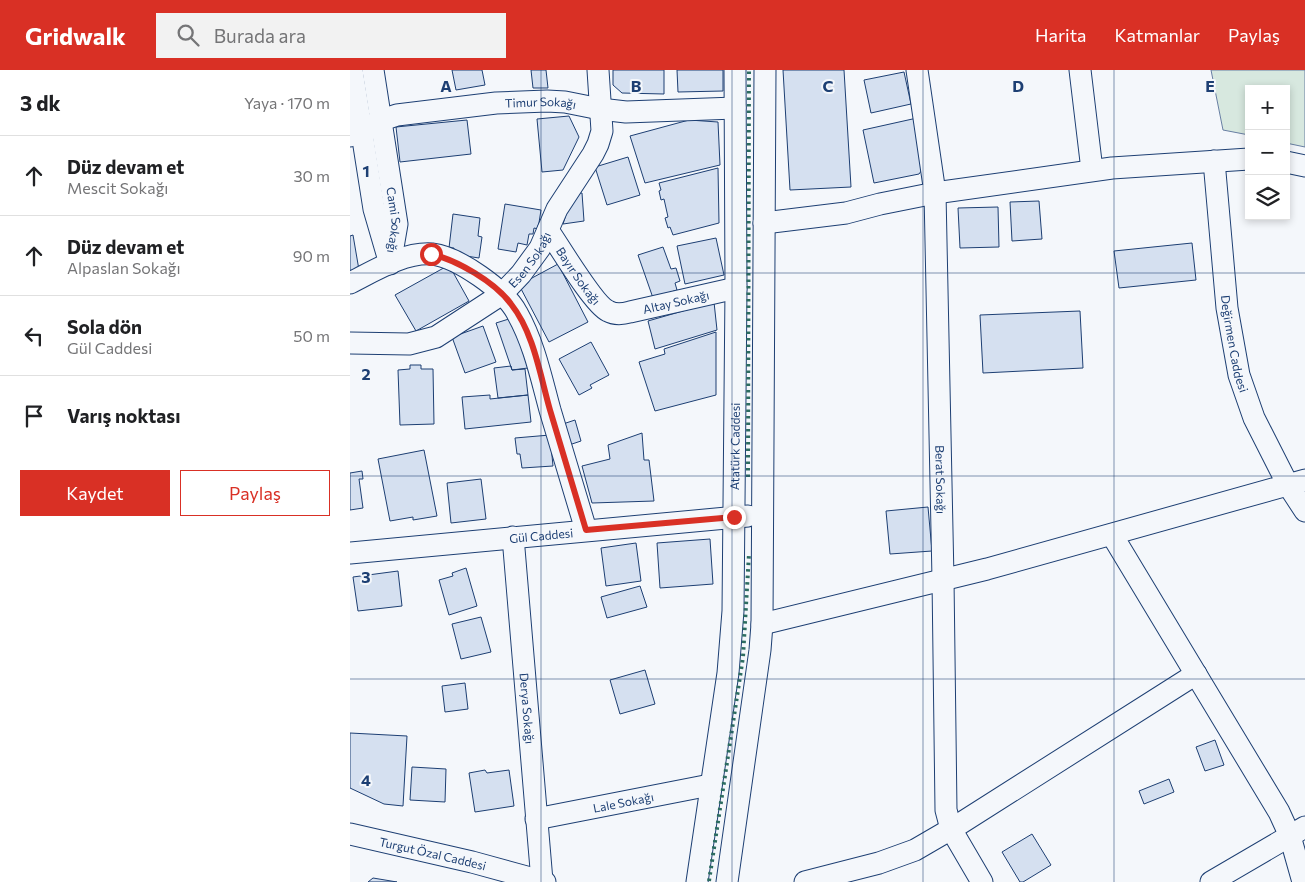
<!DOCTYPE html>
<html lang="tr">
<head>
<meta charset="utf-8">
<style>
	:root { --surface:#fff; --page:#f2f2f2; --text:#202124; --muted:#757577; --line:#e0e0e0; --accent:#d93025 }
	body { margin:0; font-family:Commissioner,sans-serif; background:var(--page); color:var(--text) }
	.controls { position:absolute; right:15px; top:15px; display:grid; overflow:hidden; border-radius:0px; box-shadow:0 2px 8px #0003 }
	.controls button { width:45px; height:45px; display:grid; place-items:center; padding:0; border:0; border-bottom:1px solid var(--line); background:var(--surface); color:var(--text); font:25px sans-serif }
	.stop { position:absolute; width:15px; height:15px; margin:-11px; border:4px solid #d93025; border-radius:50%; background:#fff }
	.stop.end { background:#d93025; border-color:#fff; box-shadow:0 1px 5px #0008 }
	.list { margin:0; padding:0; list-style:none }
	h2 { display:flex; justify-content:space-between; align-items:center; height:65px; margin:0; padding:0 20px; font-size:21px }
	h2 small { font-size:16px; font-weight:400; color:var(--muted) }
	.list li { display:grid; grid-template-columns:32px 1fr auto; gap:15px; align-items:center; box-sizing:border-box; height:80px; padding:0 20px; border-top:1px solid var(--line) }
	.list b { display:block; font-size:19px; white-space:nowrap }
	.list p { margin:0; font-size:16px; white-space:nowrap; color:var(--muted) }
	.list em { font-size:16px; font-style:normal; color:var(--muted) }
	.actions { display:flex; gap:10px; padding:15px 20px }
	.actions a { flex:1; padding:11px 0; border:1px solid var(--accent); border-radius:0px; text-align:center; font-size:18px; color:var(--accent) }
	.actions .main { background:var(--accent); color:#fff }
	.icon { flex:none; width:28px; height:28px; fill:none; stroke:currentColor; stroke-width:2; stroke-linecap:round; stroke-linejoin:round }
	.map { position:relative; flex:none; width:955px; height:812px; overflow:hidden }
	header { display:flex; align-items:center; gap:30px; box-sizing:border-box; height:70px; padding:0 25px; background:var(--accent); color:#fff }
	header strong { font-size:24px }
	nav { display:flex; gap:28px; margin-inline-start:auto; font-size:18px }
	.search { width:350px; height:45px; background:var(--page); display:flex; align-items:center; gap:12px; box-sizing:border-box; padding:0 18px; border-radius:0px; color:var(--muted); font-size:19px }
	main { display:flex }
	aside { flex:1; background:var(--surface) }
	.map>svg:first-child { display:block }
	.green { fill:#d7e8df; stroke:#687fa3 }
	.building { fill:#d5e0f0; stroke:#1d3f73 }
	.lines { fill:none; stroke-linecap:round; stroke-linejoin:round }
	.minor-casing { stroke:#1d3f73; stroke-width:23 }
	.minor { stroke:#f4f7fb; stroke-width:21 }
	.hedge { stroke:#2c6c60; stroke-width:4; stroke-dasharray:2.5 4; stroke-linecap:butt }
	.route { stroke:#d93025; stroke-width:6 }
	.grid { fill:none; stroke:#1d3f73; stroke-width:1; stroke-opacity:0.55 }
	.labels { text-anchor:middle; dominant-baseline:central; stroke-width:4; stroke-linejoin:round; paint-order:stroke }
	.street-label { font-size:12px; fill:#1d3f73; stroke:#f4f7fb }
	.grid-label { font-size:16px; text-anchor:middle; font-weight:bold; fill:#1d3f73; stroke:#f4f7fb; stroke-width:4; stroke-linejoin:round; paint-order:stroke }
</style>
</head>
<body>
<header>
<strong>Gridwalk</strong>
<div class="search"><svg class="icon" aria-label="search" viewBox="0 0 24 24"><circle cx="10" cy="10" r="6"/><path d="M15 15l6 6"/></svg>Burada ara</div>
<nav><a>Harita</a><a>Katmanlar</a><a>Paylaş</a></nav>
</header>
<main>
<aside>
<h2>3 dk<small>Yaya · 170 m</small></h2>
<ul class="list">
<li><svg class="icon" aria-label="ahead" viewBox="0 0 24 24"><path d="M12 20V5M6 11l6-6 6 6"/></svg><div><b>Düz devam et</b><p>Mescit Sokağı</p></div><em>30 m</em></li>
<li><svg class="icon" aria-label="ahead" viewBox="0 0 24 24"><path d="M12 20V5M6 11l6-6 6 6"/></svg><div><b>Düz devam et</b><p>Alpaslan Sokağı</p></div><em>90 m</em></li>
<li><svg class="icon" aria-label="left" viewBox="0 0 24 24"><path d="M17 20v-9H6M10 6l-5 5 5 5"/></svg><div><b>Sola dön</b><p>Gül Caddesi</p></div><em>50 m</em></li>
<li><svg class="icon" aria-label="arrive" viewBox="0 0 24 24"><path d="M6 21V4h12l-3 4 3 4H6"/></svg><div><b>Varış noktası</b></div></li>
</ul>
<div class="actions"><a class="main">Kaydet</a><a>Paylaş</a></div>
</aside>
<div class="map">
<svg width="955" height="812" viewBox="0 0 955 812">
	<rect width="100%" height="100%" fill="#f4f7fb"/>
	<path class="green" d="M861 0H955V77L936 73V19H899V65L873 60Z"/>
	<path class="building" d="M102 0H132L135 15 106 20Z
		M181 0H196L198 18H183Z
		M263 0H314V24L272 23 263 15Z
		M327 0H373V21L328 22Z
		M433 0H494L501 117 440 120Z
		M554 2 561 34 521 43 514 10Z
		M219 46 229 67 213 100 192 102 187 49Z
		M567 48 577 93 569 104 524 113 513 60Z
		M117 50 121 84 50 92 46 57Z
		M339 50 368 52 370 95 295 113 280 66Z
		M278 87 290 125 257 135 245 97Z
		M368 98 369 153 323 165 320 157 318 158 315 148 318 147 314 129 311 130 309 121 311 120 309 113Z
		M223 123H232L234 151 213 154Z
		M689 131 692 169 662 171 660 132Z
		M155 134 191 140 188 159 184 158 183 164H179L177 175 168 173 166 182 148 179Z
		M648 137 649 177 610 178 608 138Z
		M103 144 130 148 128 166 132 167 129 188 103 184 104 178H99Z
		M3 165 9 200 0 202V166Z
		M366 168 374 205 335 214 327 176Z
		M842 173 846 210 769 218 764 181Z
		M313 177 321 199 326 198 330 211 325 213 327 220 303 228 288 185Z
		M208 194 238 252 199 272 169 215Z
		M99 195 119 231 66 261 45 225Z
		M364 232 367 260 305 279 298 251Z
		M730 241 733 298 633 303 630 245Z
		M162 248 178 298 162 300 146 253Z
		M133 256 146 292 115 303 102 267Z
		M366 262V325L305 341 289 292 315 284 314 279Z
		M241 272 259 305 240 315 242 318 229 325 209 289Z
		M60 295H71V299H83L84 354 50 355 48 300 60 299Z
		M161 296 162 300 175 299 178 325 148 328 144 298Z
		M140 325V329L178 325 181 352 115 359 112 327Z
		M225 350 231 371 219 375 213 354Z
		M292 363 294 390H299L304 431 242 433 232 396 260 389 258 375Z
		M200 365 203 396 172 398 170 384H167L165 368Z
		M74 380 87 446 63 450V447L40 451 28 389Z
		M12 401 13 409H9L13 438 0 440V403Z
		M131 409 136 449 101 453 97 413Z
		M578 437 582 481 540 484 536 441Z
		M360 469 363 514 310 518 307 473Z
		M286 473 291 511 256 516 251 478Z
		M116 498 127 536 99 545 89 510 103 506 102 503Z
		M48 501 52 536 8 541 3 507Z
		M290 516 297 537 257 548 251 527Z
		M131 547 141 582 111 589 102 554Z
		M295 600 305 634 270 644 260 610Z
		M115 613 118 639 95 642 92 616Z
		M0 663 57 666 53 736 34 734 0 718Z
		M865 670 874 695 855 701 846 677Z
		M62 697 96 699 95 732 60 730Z
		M135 700 137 703 159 700 164 736 125 742 119 703Z
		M819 709 824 722 794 734 789 721Z
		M682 764 701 795 673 812H670L652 782Z
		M23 808 47 812H18Z"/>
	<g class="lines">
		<g class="minor-casing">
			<g id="minor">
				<path d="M2 0 24 139 40 194"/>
				<path id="s1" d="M23 0 47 154 41 189"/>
				<path id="s2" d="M567 0 585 123 593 509 596 740 601 759 632 812"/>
				<path d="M730 0 742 100"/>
				<path id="s3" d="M0 66 32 50 47 45 146 33 197 31 215 32 250 39 276 42 385 38"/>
				<path id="s4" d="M864 91 877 238 889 305 904 348 938 415 955 441"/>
				<path d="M936 92 955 96"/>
				<path d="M414 153 496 143 530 134 585 123 762 98 899 89"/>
				<path id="s5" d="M198 160C209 176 244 235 258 241 265 245 273 244 280 242L386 218"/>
				<path d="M0 213C24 201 54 182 82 184 108 187 155 220 167 243 184 273 191 307 200 340 212 380 224 420 236 460"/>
				<path id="s6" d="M0 273 59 274 86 267 152 224 171 204 190 178 207 139 243 84 248 74 252 61 248 0"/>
				<path d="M762 465 929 742 940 766 953 812"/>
				<path id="s7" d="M163 467 192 811"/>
				<path id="s8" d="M0 483 398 446"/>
				<path d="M412 554 637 499 955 410"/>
				<path id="s9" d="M186 749 360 715"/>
				<path id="s10" d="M0 764 122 792 195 812"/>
				<path id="s11" d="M347 812 378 603 383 541 386 218 385 0"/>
				<path d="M377 812 410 580 412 554 415 0"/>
				<path d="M455 812 529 793 565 780 608 755 846 604"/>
				<path d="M861 812 955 757"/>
			</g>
		</g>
		<use href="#minor" class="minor"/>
		<path class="hedge" d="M398 407 399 0
			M359 811 393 587 399 484"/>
	</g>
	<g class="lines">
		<path class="route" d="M81 184C107 190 145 212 161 234 184 263 190 305 200 340 212 380 224 420 236 460L384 447"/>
	</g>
	<path class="grid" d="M191 0V812M382 0V812M573 0V812M764 0V812M0 203H955M0 406H955M0 609H955"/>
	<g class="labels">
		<g class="street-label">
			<text stroke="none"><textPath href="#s3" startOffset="196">Timur Sokağı</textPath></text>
			<text stroke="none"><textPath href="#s1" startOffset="152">Cami Sokağı</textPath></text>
			<text stroke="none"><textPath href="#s6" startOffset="210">Esen Sokağı</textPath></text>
			<text stroke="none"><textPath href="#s5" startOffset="55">Bayır Sokağı</textPath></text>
			<text stroke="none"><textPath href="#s5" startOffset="171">Altay Sokağı</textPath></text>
			<text stroke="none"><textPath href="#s4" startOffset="184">Değirmen Caddesi</textPath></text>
			<text stroke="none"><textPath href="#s11" startOffset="438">Atatürk Caddesi</textPath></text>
			<text stroke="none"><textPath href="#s2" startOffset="411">Berat Sokağı</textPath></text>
			<text stroke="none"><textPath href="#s8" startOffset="192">Gül Caddesi</textPath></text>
			<text stroke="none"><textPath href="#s7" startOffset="172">Derya Sokağı</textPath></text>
			<text stroke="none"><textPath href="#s9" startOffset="89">Lale Sokağı</textPath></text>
			<text stroke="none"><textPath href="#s10" startOffset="85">Turgut Özal Caddesi</textPath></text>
		</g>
	</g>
	<g class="grid-label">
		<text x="96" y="22">A</text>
		<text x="286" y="22">B</text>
		<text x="478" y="22">C</text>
		<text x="668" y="22">D</text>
		<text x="860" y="22">E</text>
		<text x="16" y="107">1</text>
		<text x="16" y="310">2</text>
		<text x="16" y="513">3</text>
		<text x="16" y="716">4</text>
	</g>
</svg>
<div class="controls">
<button>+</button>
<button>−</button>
<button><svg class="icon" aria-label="layers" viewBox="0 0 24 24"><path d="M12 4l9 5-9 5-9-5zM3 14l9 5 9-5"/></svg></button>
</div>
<div class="stop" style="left:81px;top:184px"></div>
<div class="stop end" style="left:384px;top:447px"></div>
</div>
</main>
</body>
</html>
